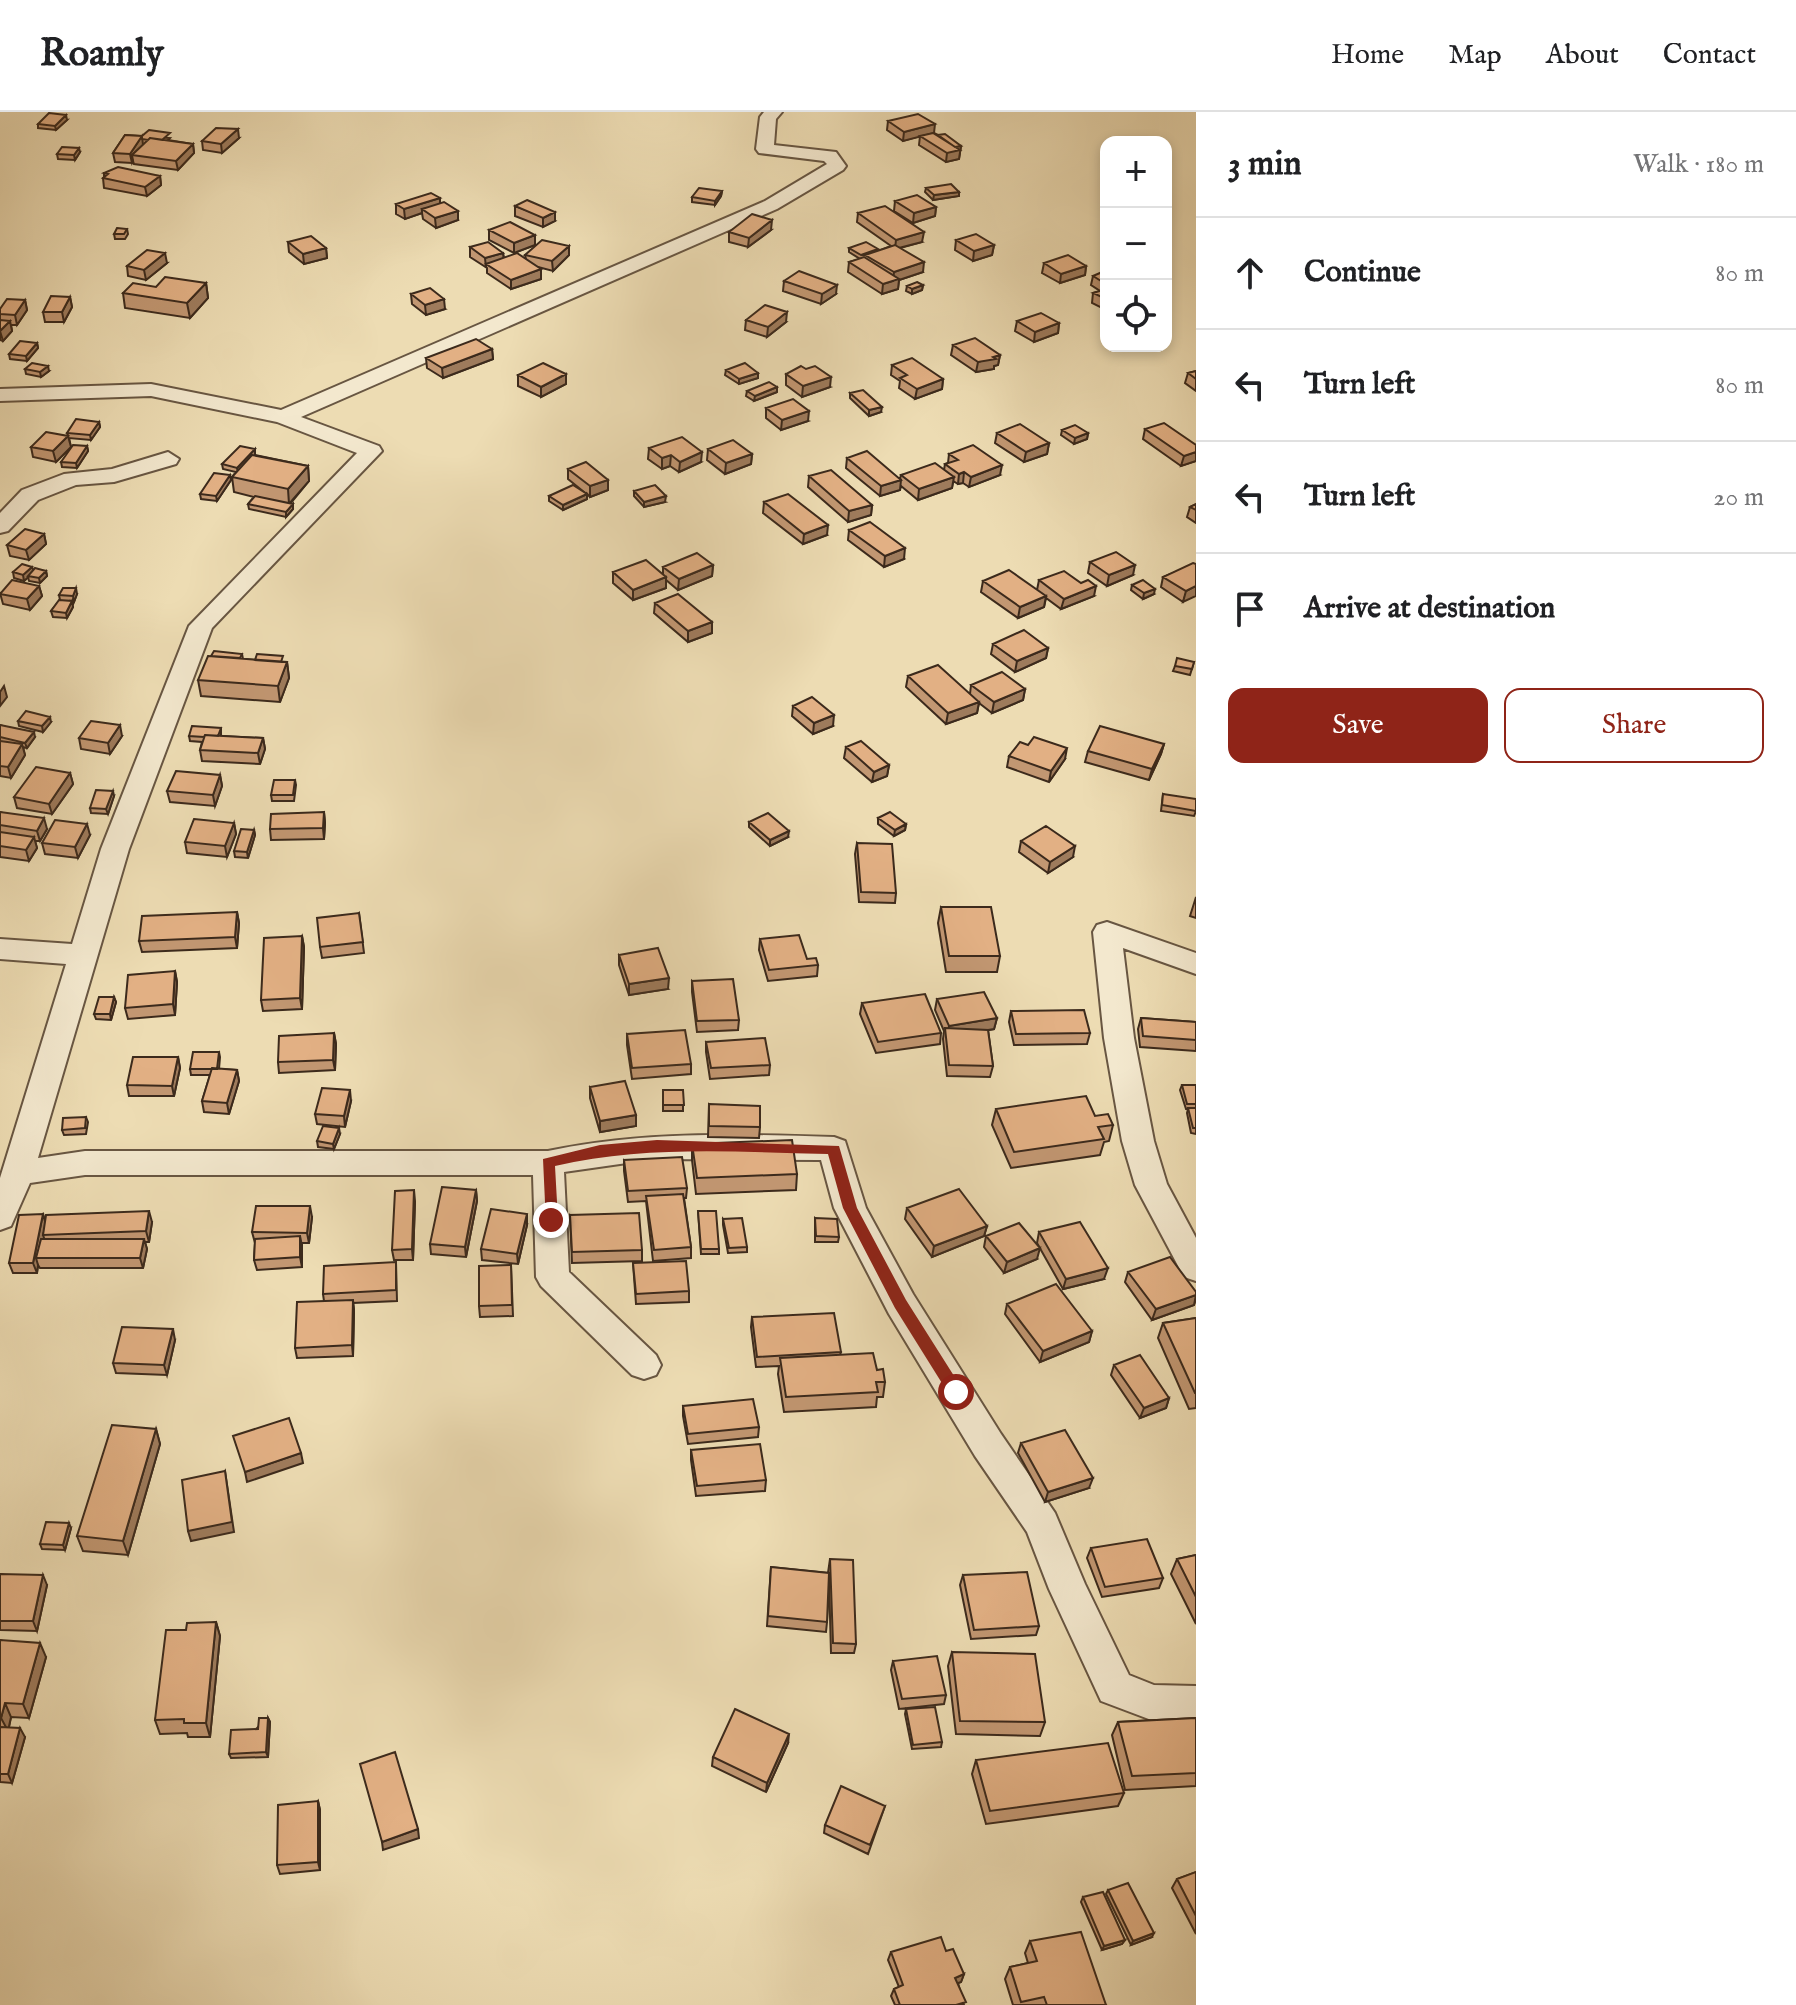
<!DOCTYPE html>
<html lang="en">
<head>
<meta charset="utf-8">
<style>
	:root { --surface:#fff; --page:#f6f6f6; --text:#202124; --muted:#757577; --line:#e0e0e0; --accent:#8f2418 }
	body { margin:0; font-family:"IM FELL English",serif; background:var(--page); color:var(--text) }
	.controls { position:absolute; right:24px; top:24px; display:grid; overflow:hidden; border-radius:16px; box-shadow:0 4px 12px #0003 }
	.controls button { width:72px; height:72px; display:grid; place-items:center; padding:0; border:0; border-bottom:2px solid var(--line); background:var(--surface); color:var(--text); font:40px sans-serif }
	.stop { position:absolute; width:24px; height:24px; margin:-18px; border:6px solid #8f2418; border-radius:50%; background:#fff }
	.stop.end { background:#8f2418; border-color:#fff; box-shadow:0 2px 8px #0008 }
	.list { margin:0; padding:0; list-style:none }
	h2 { display:flex; justify-content:space-between; align-items:center; height:104px; margin:0; padding:0 32px; font-size:34px }
	h2 small { font-size:26px; font-weight:400; color:var(--muted) }
	.list li { display:grid; grid-template-columns:52px 1fr auto; gap:24px; align-items:center; box-sizing:border-box; height:112px; padding:0 32px; border-top:2px solid var(--line) }
	.list b { display:block; font-size:30px; white-space:nowrap }
	.list em { font-size:26px; font-style:normal; color:var(--muted) }
	.actions { display:flex; gap:16px; padding:24px 32px }
	.actions a { flex:1; padding:18px 0; border:2px solid var(--accent); border-radius:16px; text-align:center; font-size:28px; color:var(--accent) }
	.actions .main { background:var(--accent); color:#fff }
	.icon { flex:none; width:44px; height:44px; fill:none; stroke:currentColor; stroke-width:2; stroke-linecap:round; stroke-linejoin:round }
	.map { position:relative; flex:none; width:1196px; height:1893px; overflow:hidden }
	header { display:flex; align-items:center; gap:48px; box-sizing:border-box; height:112px; padding:0 40px; background:var(--surface); border-bottom:2px solid var(--line) }
	header strong { font-size:38px }
	nav { display:flex; gap:44px; margin-inline-start:auto; font-size:28px }
	main { display:flex }
	aside { flex:1; background:var(--surface) }
	.map>svg:first-child { display:block }
	.lines { fill:none; stroke-linecap:round; stroke-linejoin:round }
	.minor-casing { stroke:#685642; stroke-width:4 }
	.minor { fill:#f3e8ce; fill-rule:evenodd }
	.wall { fill:#c29772; stroke:#3c2a1c; stroke-width:2 }
	.shaded-wall { fill:#9e7b5c; stroke:#3c2a1c; stroke-width:2 }
	.building { fill:#e2b084; stroke:#3c2a1c; stroke-width:2 }
	.route { fill:#8f2418 }
</style>
</head>
<body>
<header>
<strong>Roamly</strong>
<nav><a>Home</a><a>Map</a><a>About</a><a>Contact</a></nav>
</header>
<main>
<div class="map">
<svg width="1196" height="1893" viewBox="0 0 1196 1893">
	<rect width="100%" height="100%" fill="#eddcb3"/>
	<filter id="stains"><feTurbulence type="fractalNoise" baseFrequency=".0025" numOctaves="4"/><feColorMatrix values="0 0 0 0 .2 0 0 0 0 .09 0 0 0 0 .02 0 0 0 .5 -.17"/></filter>
	<radialGradient id="worn" r=".72"><stop offset=".6" stop-color="#630" stop-opacity="0"/><stop offset="1" stop-color="#630" stop-opacity=".3"/></radialGradient>
	<g class="lines">
		<g class="minor-casing">
			<path id="minor" d="M764 0H782L776 7 774 33 836 40 846 54 843 58 777 97 301 305 379 334 382 339 212 516 129 737 38 1046 85 1039H548C643 1019 737 1022 834 1025L845 1029 866 1096 913 1182 1001 1322 1055 1401 1085 1472 1129 1563 1154 1573 1196 1574V1612L1154 1609 1101 1589 1049 1477 1027 1420 975 1344 889 1202 834 1096 821 1048 655 1047 564 1060 569 1160 656 1243 661 1253 656 1263 644 1267 632 1263 541 1174 536 1165 533 1063H85L30 1071 11 1114 0 1118V1066L66 852 0 847V827L72 832 101 737 189 514 357 341 277 310 151 284 0 289V277L151 272 281 298 765 89 827 52 824 49 759 41 756 37 760 5Z
				M168 340 179 347 176 352 114 370 76 373 38 388 8 419 0 421V401L22 378 64 362 112 357Z
				M1107 810 1196 841V862L1123 836 1134 926 1154 1029 1167 1072 1196 1126V1169L1184 1165 1135 1073 1122 1029 1104 926 1093 820 1097 813Z"/>
		</g>
		<use href="#minor" class="minor"/>
	</g>
	<path class="wall" d="M67 8 56 18 38 16V12Z
		M888 9 934 21 961 34 959 47 946 50 919 33 920 24 903 29 887 18Z
		M125 23 170 26 168 28 193 32 194 41 178 58 134 52 133 49 132 51 115 50 113 41Z
		M239 26 222 41 203 38 202 29Z
		M80 40 75 48 58 47 57 42Z
		M104 61 160 64 161 73 147 84 104 76 103 66 104 65Z
		M926 76 959 80V84L933 88 925 80Z
		M722 79 721 84 715 93 692 90V85Z
		M895 89 936 95 935 104 913 111 894 99Z
		M396 92H440L458 108 436 116 423 107 422 101 405 107 396 102Z
		M515 94 555 109 543 115 515 104Z
		M858 101 922 130 900 136 923 160 899 168 898 177 882 182 848 160 849 150 860 147 849 140V136L878 139 891 134 857 110Z
		M127 117 128 122 125 127H115L114 122Z
		M489 118 535 133 514 141 489 128Z
		M771 118 748 135 729 130V120Z
		M956 128 994 133 992 143 973 149 955 138Z
		M288 130 326 136 327 146 304 152 289 140Z
		M569 134V143L553 159 538 155 541 157V167L511 177 487 161V156L470 145V135L503 141 504 146 526 147 525 143Z
		M167 151 146 168 128 164 127 154Z
		M1044 151 1086 154 1085 163 1060 171 1042 161Z
		M1093 164 1106 165V198L1092 191 1093 181 1100 179 1091 173Z
		M784 169 836 182 821 192 783 179Z
		M206 171 208 186 190 206 125 196 123 181 156 175Z
		M923 173 922 178 912 182 906 179 907 174Z
		M411 182 445 197 426 203 412 192Z
		M70 185 72 195 64 210H45L43 200Z
		M25 188 27 198 17 213H11L12 219 3 229 0 228V197Z
		M746 208 786 210 767 225 745 218Z
		M1017 209 1059 211 1058 221 1034 230 1015 219Z
		M37 231 38 236 27 249 10 247 9 242Z
		M953 233 1000 243 998 253 994 254V257L976 260 951 243Z
		M492 237 493 247 443 266 427 256 426 246Z
		M892 253 943 267 942 277 915 287 899 276 900 269 891 263Z
		M25 257 49 259 41 265 26 262Z
		M726 258 758 261V266L739 272 725 263Z
		M1196 259V279L1185 271 1188 261Z
		M566 262V272L541 285 518 274V263Z
		M786 262 830 275 802 285 786 273Z
		M747 279 777 280 754 289 746 284Z
		M850 281 881 300 869 304 850 286Z
		M766 296 808 309 781 318 766 306Z
		M99 310 100 315 91 328 69 326 71 335 56 350 33 345 31 335 68 324 67 321Z
		M1145 317 1196 333V349L1181 354 1143 327Z
		M1062 318 1088 321 1087 327 1074 332 1061 323Z
		M997 321 1049 331 1047 342 1024 350 995 331Z
		M87 334 88 339 77 356 62 355 61 350Z
		M649 336 701 350 679 360 670 354 662 357 648 347Z
		M708 337 752 342 751 352 725 362 707 348Z
		M949 342 1000 363 969 375 963 371 958 372 953 369 952 376 918 388 901 374 900 378 880 384 846 356 847 346 900 367 901 363 944 358 945 352 948 351Z
		M255 343 308 354 309 369 290 392 293 397 286 405 249 397 248 392 254 385 234 380 232 365 236 360 223 357 222 352Z
		M568 357 608 368V378L590 385 587 382V387L563 398 549 389V384L584 380 568 367Z
		M809 364 872 393 871 403 848 410 808 375Z
		M231 368 217 389 201 387 200 382Z
		M634 379 665 390 644 395 634 384Z
		M764 390 827 423 803 432 763 401Z
		M1196 392V411L1187 405 1190 395Z
		M849 418 904 447 884 455 848 428Z
		M44 422 46 432 29 448 10 444 7 433Z
		M1090 450 1133 463 1107 474 1088 461Z
		M1196 452 1183 490 1161 475 1163 465Z
		M713 453 712 464 678 478 666 468V476L633 488 613 471V460L663 462V455Z
		M33 458 46 459 47 464 40 471 29 469 28 465 24 469 14 466 13 460Z
		M1039 468 1094 484 1061 497 1046 486 1044 495 1018 506 981 480 983 469 1037 478Z
		M1132 473 1154 482 1143 487 1131 478Z
		M39 474 42 484 30 498 3 492 0 481Z
		M77 482 74 490 71 489 73 495 67 506 53 505 51 499 60 488 59 483Z
		M655 491 712 510V521L688 530 654 501Z
		M993 532 1048 536 1046 546 1015 560 991 542Z
		M242 542 243 547 287 550 289 566 280 590 201 584 198 568Z
		M1194 550 1190 563 1173 559 1175 554Z
		M908 564 970 582 971 573 1025 577 1023 588 992 601 979 591 977 601 946 612 906 575Z
		M793 594 833 614 813 622 792 604Z
		M18 609 51 610 43 620 19 614Z
		M0 613 35 625 27 636 23 635 25 643 11 666 0 664Z
		M221 616V624L263 626 265 637 260 652 202 649 200 638 202 630 190 629 189 624Z
		M122 624 110 642 81 637 79 626Z
		M1164 632 1161 642 1149 668 1085 650 1088 639Z
		M846 635 889 653 887 664 872 670 844 646Z
		M1009 644 1065 647 1049 670 1007 655Z
		M70 661 73 672 52 702 17 696 14 685Z
		M220 663 222 674 215 694 170 690 167 679Z
		M295 668 296 673 294 689H272L271 683Z
		M1163 682 1196 699 1194 704 1161 699Z
		M114 684 108 702 91 701 90 696Z
		M0 700 47 717 40 729H35L37 736 29 749 0 745Z
		M324 700 325 711 324 727 271 728 270 717Z
		M878 706 906 712 905 718 894 724 878 712Z
		M749 710 788 725 770 734 749 715Z
		M234 711 236 722 227 745 187 741 185 730Z
		M254 718 255 723 248 746 235 745 234 739Z
		M90 723 78 746 45 742 42 731Z
		M1021 729 1073 745 1048 761 1019 740Z
		M857 731 896 781 895 791 859 790 855 742Z
		M1196 785V806L1190 804Z
		M941 795 1000 844 997 860H946L938 811Z
		M237 800 239 811 237 836 142 840 139 829Z
		M359 801 364 841 322 846 320 835Z
		M302 824 304 835 302 897 263 899 261 888Z
		M760 827 807 847 818 853 817 864 768 869 759 838Z
		M619 843 668 877 629 883 619 853Z
		M175 859 177 870 175 903 128 907 125 896Z
		M692 869 739 908 738 918 697 920 692 880Z
		M114 885 116 890 111 908 96 907 94 902Z
		M937 887 997 906 994 917 988 918 993 954 990 965 947 964 943 927 944 919 935 898Z
		M862 891 941 921 940 932 876 941 860 902Z
		M1011 899 1090 921 1087 932 1014 933 1009 910Z
		M1141 906 1196 910V939L1140 935 1138 917Z
		M334 921 336 932 335 958 279 961 278 950Z
		M627 922 691 952V962L632 967 627 933Z
		M706 930 770 953 769 963 710 967 706 940Z
		M219 940 220 945 219 957 237 958 239 969 229 1002 204 1000 202 989 210 963H191L190 957Z
		M178 945 180 956 174 984H129L127 973Z
		M1182 973H1196V1022L1191 1021 1187 1001 1188 997H1186L1180 978Z
		M590 975 636 1003V1014L600 1020 590 986Z
		M663 978H683V999H663Z
		M351 989 345 1015 317 1012 315 1002Z
		M709 992 760 1015 759 1026 708 1025Z
		M996 997 1095 1004 1113 1013 1109 1029 1104 1030 1100 1043 1011 1056 992 1013Z
		M86 1005 88 1010 86 1022 64 1023 62 1018Z
		M340 1022 334 1037 318 1035 317 1029Z
		M692 1032 797 1062 796 1078 696 1082 692 1048Z
		M624 1048 687 1076 686 1086H684L691 1135V1146L653 1149 646 1089 628 1090 624 1059Z
		M476 1078 477 1089 466 1145 431 1142 430 1132Z
		M415 1089 413 1148H394L392 1138Z
		M907 1096 987 1114 984 1124 932 1145 905 1107Z
		M698 1099 719 1137V1142H701Z
		M43 1102 45 1109 152 1110 149 1130H145L147 1137 143 1156H40L38 1153 37 1161H13L9 1151Z
		M570 1103 642 1138V1149L572 1151Z
		M312 1105 309 1131H302V1155L257 1158 254 1148 255 1131 252 1120Z
		M815 1106 839 1125 838 1130H815Z
		M723 1107 747 1135V1140L728 1141 723 1113Z
		M527 1113 518 1152 482 1148 481 1137Z
		M1039 1120 1104 1167 1063 1177 1037 1131Z
		M986 1124 1037 1147 1004 1161 984 1135Z
		M396 1150 397 1189 353 1191 354 1198 353 1244 297 1246 295 1236 324 1189 323 1182Z
		M633 1151 689 1179V1190L636 1192Z
		M511 1153 513 1204 480 1205 479 1194Z
		M1128 1160 1196 1180V1187L1194 1193 1152 1208 1125 1170Z
		M1007 1192 1092 1219 1089 1230 1040 1250 1005 1202Z
		M752 1205 841 1240 840 1243 877 1258 885 1270 883 1285H877L876 1295 784 1300 778 1262 779 1254 756 1255 751 1215Z
		M1196 1206V1296L1189 1297 1158 1226 1163 1211Z
		M175 1228 167 1263 116 1261 113 1251Z
		M1114 1253 1169 1286 1166 1296 1140 1306 1111 1263Z
		M683 1294 759 1315 758 1325 688 1332 683 1304Z
		M156 1317 160 1332 128 1443 83 1439 77 1424Z
		M1021 1331 1089 1376 1045 1390 1018 1341Z
		M691 1338 766 1368 765 1379 696 1384 691 1348Z
		M71 1416 65 1438 42 1437 40 1432Z
		M1091 1436 1163 1466 1159 1476 1102 1485 1087 1446Z
		M1196 1443V1512L1171 1462 1177 1447Z
		M830 1447 856 1532 854 1541H831L829 1468 827 1510 826 1520 767 1514 771 1455 828 1461Z
		M0 1462 47 1473 37 1519 0 1518Z
		M963 1463 1039 1514 1036 1523 971 1527 960 1473Z
		M216 1510 220 1524 210 1625H188L187 1621 160 1622 155 1608 186 1518Z
		M0 1528 46 1545 29 1606 11 1605 9 1615 25 1625 12 1671 0 1670Z
		M952 1540 1045 1610 1040 1624 956 1622 948 1554Z
		M893 1549 946 1583 944 1592 899 1597 891 1558Z
		M906 1597 942 1630 941 1635 912 1637 905 1602Z
		M268 1606 270 1610 268 1645 231 1646 229 1642Z
		M1196 1606V1674L1125 1678 1112 1623 1118 1610Z
		M788 1631 766 1680 712 1654 713 1645Z
		M976 1648 1124 1681 1118 1694 986 1712 972 1662Z
		M318 1689 320 1698V1758L280 1762 277 1753Z
		M885 1694 868 1742 824 1721 825 1713Z
		M1196 1760V1822L1172 1776 1177 1767Z
		M1108 1778 1152 1825 1131 1833 1106 1782Z
		M1083 1785 1125 1828 1122 1832 1102 1838 1081 1790Z
		M1030 1829 1106 1893H1013L1005 1867 1010 1855 1028 1851 1025 1841Z
		M946 1839 964 1862 961 1870 958 1871 964 1893H895L891 1884 894 1877 899 1875 888 1848 891 1840Z"/>
	<path class="shaded-wall" d="M66 3 67 8 56 18 55 14Z
		M935 12 934 21 903 29 904 20Z
		M238 17 239 26 222 41 221 32Z
		M142 24 143 33 132 43 133 49 132 51 130 42Z
		M193 32 194 41 178 58 176 49Z
		M961 34 959 47 946 50 947 41 954 35Z
		M79 36 80 40 75 48 74 43Z
		M160 64 161 73 147 84 145 75Z
		M722 79 721 84 715 93V89Z
		M959 80V84L933 88 934 83Z
		M440 86V95L422 97V101L405 107 404 97Z
		M936 95 935 104 913 111 914 101Z
		M458 99V108L436 116 435 106Z
		M555 100V109L543 115V106Z
		M772 108 771 118 748 135 749 126Z
		M924 120 922 130 895 137 896 128Z
		M535 123V133L514 141V131Z
		M994 133 992 143 973 149 974 139Z
		M569 134V143L553 159 552 149Z
		M326 136 327 146 304 152 303 142Z
		M165 141 167 151 146 168 144 158Z
		M503 141 504 150 486 152V156L485 146Z
		M924 150 923 160 899 168 898 177 882 182 883 172 893 169 894 160Z
		M1086 154 1085 163 1060 171 1061 162Z
		M541 157V167L511 177V168Z
		M206 171 208 186 190 206 187 191Z
		M837 173 836 182 821 192 822 182Z
		M923 173 922 178 912 182V177Z
		M70 185 72 195 64 210 62 200Z
		M444 187 445 197 426 203 425 193Z
		M25 188 27 198 17 213 15 203Z
		M787 200 786 210 767 225 768 215Z
		M10 209 12 219 3 229 0 219Z
		M1059 211 1058 221 1034 230 1035 220Z
		M37 231 38 236 27 249 26 244Z
		M492 237 493 247 443 266 442 256Z
		M1000 243 998 253 994 254V257L976 260 978 250Z
		M48 254 49 259 41 265 40 260Z
		M758 261V266L739 272V267Z
		M566 262V272L541 285V275Z
		M831 265 830 275 802 285 803 274Z
		M943 267 942 277 915 287 917 277Z
		M777 275V280L754 289 755 284Z
		M882 295 881 300 869 304V298Z
		M809 299 808 309 781 318 782 308Z
		M99 310 100 315 91 328 90 323Z
		M1088 321 1087 327 1074 332 1075 326Z
		M68 324 71 335 56 350 53 339Z
		M1049 331 1047 342 1024 350 1026 340Z
		M87 334 88 339 77 356 76 351Z
		M255 337V343L238 361 237 356Z
		M702 340 701 350 679 360 680 350Z
		M1196 340V349L1181 354 1184 344Z
		M752 342 751 352 725 362 726 351Z
		M671 343 670 354 662 357V346Z
		M1002 353 1000 363 969 375 971 365Z
		M308 354 309 369 289 392 288 377Z
		M964 360 963 371 958 372 959 362Z
		M230 363 231 368 217 389 216 384Z
		M954 365 952 376 918 388 919 377Z
		M608 368V378L590 385V374Z
		M901 368 900 378 880 384 881 374Z
		M587 382V387L563 398V393Z
		M666 384 665 390 644 395V390Z
		M293 392V397L286 405V400Z
		M872 393 871 403 848 410 849 399Z
		M828 413 827 423 803 432 804 422Z
		M44 422 46 432 29 448 26 438Z
		M905 436 904 447 884 455 885 444Z
		M713 453 712 464 678 478 679 467Z
		M1135 453 1133 463 1107 474 1109 463Z
		M32 455 34 460 24 469 23 463Z
		M46 459 47 464 40 471 39 466Z
		M666 465V476L633 488V478Z
		M39 474 42 484 30 498 27 487Z
		M1096 474 1094 484 1061 497 1064 487Z
		M1196 474V484L1183 490 1186 479Z
		M76 476 77 482 74 490 73 484Z
		M1155 477 1154 482 1143 487 1144 481Z
		M1046 484 1044 495 1018 506 1020 495Z
		M72 489 73 495 67 506 66 501Z
		M712 510V521L688 530V519Z
		M1048 536 1046 546 1015 560 1017 549Z
		M287 550 289 566 280 590 278 574Z
		M4 574 7 585 0 594V580Z
		M1025 577 1023 588 992 601 994 590Z
		M979 590 977 601 946 612 948 601Z
		M834 603 833 614 813 622 814 611Z
		M50 605 51 610 43 620 42 614Z
		M120 613 122 624 110 642 108 631Z
		M34 620 35 625 27 636 25 631Z
		M263 626 265 637 260 652 258 641Z
		M22 632 25 643 11 666 8 655Z
		M1164 632 1161 642 1149 668 1152 657Z
		M1067 636 1065 647 1049 670 1051 659Z
		M889 653 887 664 872 670 874 660Z
		M70 661 73 672 52 702 49 692Z
		M220 663 222 674 215 694 213 683Z
		M113 679 114 684 108 702 106 697Z
		M324 700 325 711 324 727 323 716Z
		M44 706 47 717 40 729 37 719Z
		M234 711 236 722 227 745 225 734Z
		M87 712 90 723 78 746 75 735Z
		M906 712 905 718 894 724 895 718Z
		M254 718 255 723 248 746 247 740Z
		M789 719 788 725 770 734V728Z
		M34 725 37 736 29 749 26 738Z
		M1075 734 1073 745 1048 761 1050 750Z
		M237 800 239 811 237 836 235 825Z
		M302 824 304 835 302 897 300 886Z
		M175 859 177 870 175 903 173 892Z
		M669 866 668 877 629 883V872Z
		M114 885 116 890 111 908 110 902Z
		M997 906 994 917 947 925 949 914Z
		M334 921 336 932 335 958 333 948Z
		M178 945 180 956 174 984 172 974Z
		M237 958 239 969 229 1002 227 991Z
		M350 978 351 989 345 1015 344 1004Z
		M636 1003V1014L600 1020V1009Z
		M339 1016 340 1022 334 1037 333 1032Z
		M414 1078 415 1089 413 1148 412 1137Z
		M476 1078 477 1089 466 1145 465 1135Z
		M310 1094 312 1105 309 1131 307 1121Z
		M149 1099 152 1110 149 1130 146 1119Z
		M43 1102 46 1113 43 1123 44 1126 36 1146 38 1153 37 1161 33 1151Z
		M527 1102V1113L518 1152 517 1142Z
		M987 1114 984 1124 932 1145 934 1134Z
		M300 1124 302 1134V1155L300 1145Z
		M144 1127 147 1137 143 1156 140 1146Z
		M1040 1136 1037 1147 1004 1161 1007 1150Z
		M1108 1156 1104 1167 1063 1177 1066 1167Z
		M1196 1183 1194 1193 1152 1208 1156 1197Z
		M353 1188 354 1198 353 1244 352 1233Z
		M173 1217 175 1228 167 1263 164 1253Z
		M1092 1219 1089 1230 1040 1250 1043 1239Z
		M1169 1286 1166 1296 1140 1306 1144 1296Z
		M156 1317 160 1332 128 1443 123 1429Z
		M301 1341 303 1351 247 1370 245 1360Z
		M225 1359 234 1420 191 1429 188 1419Z
		M1093 1366 1089 1376 1045 1390 1048 1380Z
		M69 1411 71 1416 65 1438 63 1433Z
		M43 1463 47 1473 37 1519 33 1509Z
		M216 1510 220 1524 210 1625 206 1611Z
		M40 1531 46 1545 29 1606 23 1592Z
		M5 1591 11 1605 8 1619 1 1606Z
		M268 1606 270 1610 268 1645 266 1640Z
		M20 1616 25 1625 12 1671 8 1662Z
		M789 1622 788 1631 766 1680 767 1671Z
		M318 1689 320 1698V1758L318 1750Z
		M418 1717 419 1726 383 1738 382 1730Z
		M1154 1821 1152 1825 1131 1833 1133 1829Z
		M1125 1828 1122 1832 1102 1838 1104 1834Z
		M964 1862 961 1870 953 1873 955 1866Z"/>
	<path class="building" d="M49 1 66 3 55 14 38 12Z
		M918 2 935 12 904 20 888 9Z
		M216 16 238 17 221 32 202 29Z
		M149 18 170 21 162 28 150 26 148 28 142 27V24Z
		M933 21 960 38 947 41 920 24Z
		M945 22 961 34 955 35 938 23Z
		M125 23 142 24 130 42 113 41Z
		M150 26 193 32 176 49 132 43Z
		M62 35 79 36 74 43 57 42Z
		M118 55 160 64 145 75 103 66 108 62 104 61Z
		M951 72 959 80 934 83 926 76Z
		M699 76 722 79 715 89 692 85Z
		M431 81 440 86 404 97 396 92Z
		M917 83 936 95 914 101 895 89Z
		M527 88 555 100 543 106 515 94Z
		M444 90 458 99 435 106 422 97Z
		M885 94 924 120 896 128 858 101Z
		M752 102 772 108 749 126 729 120Z
		M510 110 535 123 514 131 489 118Z
		M117 116 127 117 124 122H114Z
		M976 122 994 133 974 139 956 128Z
		M311 124 326 136 303 142 288 130Z
		M542 128 569 134 552 149 525 143Z
		M488 130 503 141 485 146 470 135Z
		M866 130 878 137 861 143 849 136Z
		M895 133 924 150 894 160 865 143Z
		M147 138 165 141 144 158 127 154Z
		M517 141 541 157 511 168 486 152Z
		M1068 143 1086 154 1061 162 1044 151Z
		M864 145 899 167 883 172 849 150Z
		M799 159 837 173 822 182 784 169Z
		M1100 161 1106 165V172L1093 164Z
		M165 165 206 171 187 191 123 181 133 171 156 175Z
		M917 170 923 173 912 177 907 174Z
		M430 176 444 187 425 193 411 182Z
		M1106 177V187L1093 181Z
		M51 184 70 185 62 200H43Z
		M7 187 25 188 15 203 0 202V197Z
		M765 193 787 200 768 215 746 208Z
		M1041 201 1059 211 1035 220 1017 209Z
		M0 208 10 209 0 219Z
		M975 226 1000 243 993 245 996 247 978 250 953 233Z
		M476 227 492 237 442 256 426 246Z
		M20 229 37 231 26 244 9 242Z
		M912 246 943 267 917 277 900 266 907 263 892 253Z
		M32 251 48 254 40 260 25 257Z
		M543 251 566 262 541 275 518 263Z
		M745 251 758 261 739 267 726 258Z
		M801 254 806 257 815 254 831 265 803 274 786 262Z
		M1196 259V267L1188 261Z
		M769 270 777 275 755 284 747 279Z
		M863 278 882 295 869 298 850 281Z
		M793 287 809 299 782 308 766 296Z
		M76 307 99 310 90 323 67 321Z
		M1164 311 1196 333V340L1184 344 1145 317Z
		M1020 312 1049 331 1026 340 997 321Z
		M1075 313 1088 321 1075 326 1062 318Z
		M46 320 68 324 53 339 31 335Z
		M682 325 702 340 680 350 671 343 662 346 649 336Z
		M733 328 752 342 726 351 708 337Z
		M73 333 87 334 76 351 61 350Z
		M973 333 1002 353 971 365 964 360 959 362 945 352 958 348 949 342Z
		M240 334 255 337 237 356 222 352Z
		M867 339 901 368 881 374 847 346Z
		M252 343 308 354 288 377 232 365Z
		M586 350 608 368 590 374 568 357Z
		M935 351 954 365 919 377 901 363Z
		M831 358 872 393 849 399 809 364Z
		M214 361 230 363 216 384 200 382Z
		M573 373 587 382 563 393 549 384Z
		M655 373 666 384 644 390 634 379Z
		M788 382 828 413 804 422 764 390Z
		M255 384 293 392 286 400 248 392Z
		M1196 392V398L1190 395Z
		M870 410 905 436 885 444 849 418Z
		M25 417 44 422 26 438 7 433Z
		M1116 440 1135 453 1109 463 1090 450Z
		M697 441 713 453 679 467 663 455Z
		M646 448 666 465 633 478 613 460Z
		M1193 451 1196 452V474L1186 479 1163 465Z
		M22 452 32 455 23 463 13 460Z
		M35 456 46 459 39 466 28 464Z
		M1009 458 1046 484 1020 495 983 469Z
		M1064 459 1081 471 1088 468 1096 474 1064 487 1039 468Z
		M12 468 39 474 27 487 0 482Z
		M1143 468 1155 477 1144 481 1132 473Z
		M63 476H76L73 484 59 483Z
		M678 482 712 510 688 519 655 491Z
		M59 488 72 489 66 501 51 499Z
		M1024 518 1048 536 1017 549 993 532Z
		M214 539 242 542 240 546 211 544Z
		M257 542 283 544 281 550 255 548Z
		M208 544 287 550 278 574 198 568Z
		M1177 546 1194 550 1192 557 1175 554Z
		M938 553 979 590 948 601 908 564Z
		M1002 560 1025 577 994 590 971 573Z
		M812 585 834 603 814 611 793 594Z
		M26 599 50 605 42 614 18 609Z
		M91 609 120 613 108 631 79 626Z
		M0 613 34 620 25 631 0 625Z
		M192 614 221 616 218 624 205 623 204 625 189 624Z
		M1100 614 1164 632 1152 657 1088 639Z
		M205 623 263 626 258 641 200 638Z
		M1034 625 1067 636 1051 659 1009 644 1020 630 1028 633Z
		M0 629 22 632 8 655 0 654Z
		M861 629 889 653 874 660 846 635Z
		M36 655 70 661 49 692 14 685Z
		M176 659 220 663 213 683 167 679Z
		M274 668H295L293 683H271Z
		M96 678 113 679 106 697 90 696Z
		M1163 682 1196 687V699L1162 693Z
		M0 700 44 706 37 719 0 713Z
		M324 700 323 716 270 717 271 702Z
		M890 700 906 712 895 718 878 706Z
		M768 701 789 719 770 728 749 710Z
		M194 707 234 711 225 734 185 730Z
		M55 708 87 712 75 735 42 731Z
		M1046 714 1075 734 1050 750 1021 729Z
		M241 717 254 718 247 740 234 739Z
		M0 720 34 725 26 738 0 734Z
		M857 731 892 732 896 781 861 780Z
		M941 795H991L1000 844H949Z
		M237 800 235 825 139 829 142 804Z
		M359 801 363 830 320 835 317 806Z
		M799 823 807 847 816 846 818 853 769 858 760 827Z
		M302 824 300 886 261 888 264 826Z
		M658 836 669 866 629 872 619 843Z
		M175 859 173 892 125 896 128 863Z
		M733 867 739 908 697 909 692 869Z
		M984 880 997 906 949 914 937 887Z
		M925 882 941 921 878 930 862 891Z
		M99 885H114L110 902H94Z
		M1084 898 1090 921 1016 922 1011 899Z
		M1141 906 1196 910V928L1143 924Z
		M945 916 988 918 993 954 949 953Z
		M685 918 691 952 632 956 627 922Z
		M334 921 333 948 278 950 279 924Z
		M765 926 770 953 711 956 706 930Z
		M193 940H219L217 957H190Z
		M133 945H178L172 974 127 973Z
		M212 956 237 958 227 991 202 989Z
		M625 969 636 1003 600 1009 590 975Z
		M1182 973H1196V992H1187Z
		M322 976 350 978 344 1004 315 1002Z
		M663 978H683L684 993H663Z
		M1086 984 1095 1004 1108 1002 1113 1013 1098 1015 1104 1027 1014 1040 996 997Z
		M709 992 760 994V1015L709 1014Z
		M1188 996H1196V1016H1193Z
		M86 1005 85 1016 62 1018 63 1006Z
		M323 1014 339 1016 333 1032 317 1029Z
		M792 1028 797 1062 697 1066 692 1032Z
		M682 1045 687 1076 628 1079 624 1048Z
		M442 1075 476 1078 465 1135 430 1132Z
		M959 1077 987 1114 934 1134 907 1096Z
		M414 1078 412 1137 392 1138 395 1079Z
		M683 1082 691 1135 654 1138 646 1084Z
		M256 1094H310L307 1121 252 1120Z
		M491 1097 527 1102 517 1142 481 1137Z
		M149 1099 146 1119 43 1123 46 1103Z
		M698 1099H716L719 1137H701Z
		M639 1101 642 1138 572 1140 570 1103Z
		M43 1102 33 1151H9L19 1103Z
		M742 1106 747 1135 729 1136 723 1107Z
		M815 1106 837 1107 839 1125 816 1124Z
		M1080 1110 1108 1156 1066 1167 1039 1120Z
		M1019 1111 1040 1136 1007 1150 986 1124Z
		M300 1124V1145L254 1148 255 1127Z
		M41 1127H144L140 1146H36Z
		M1170 1145 1196 1180V1183L1156 1197 1128 1160Z
		M686 1149 689 1179 636 1182 633 1151Z
		M396 1150V1178L323 1182 324 1154Z
		M511 1153 512 1193 479 1194V1154Z
		M1056 1172 1092 1219 1043 1239 1007 1192Z
		M353 1188 352 1233 295 1236 297 1190Z
		M834 1201 841 1240 757 1245 752 1205Z
		M1196 1206V1281H1195L1163 1211Z
		M122 1215 173 1217 164 1253 113 1251Z
		M873 1241 877 1258 883 1257 885 1270H876L878 1280 786 1285 780 1246Z
		M1140 1243 1169 1286 1144 1296 1114 1253Z
		M753 1287 759 1315 688 1322 683 1294Z
		M289 1306 301 1341 245 1360 233 1324Z
		M112 1313 156 1317 123 1429 77 1424Z
		M1065 1318 1093 1366 1048 1380 1021 1331Z
		M760 1332 766 1368 697 1374 691 1338Z
		M225 1359 232 1410 188 1419 182 1368Z
		M46 1410 69 1411 63 1433 40 1432Z
		M1147 1427 1163 1466 1105 1475 1091 1436Z
		M1196 1443V1485L1177 1447Z
		M830 1447 853 1448 856 1532 833 1531Z
		M771 1455 829 1461 827 1510 768 1504Z
		M1027 1460 1039 1514 974 1518 963 1463Z
		M0 1462 43 1463 33 1509H0Z
		M216 1510 206 1611H184V1607L155 1608 166 1518H186L187 1511Z
		M0 1528 40 1531 23 1592 5 1591 1 1606H0Z
		M952 1540 1035 1542 1045 1610 960 1609Z
		M937 1544 946 1583 902 1587 893 1549Z
		M935 1595 942 1630 913 1633 906 1597Z
		M735 1597 789 1622 767 1671 713 1645Z
		M259 1606H268L266 1640 229 1642 231 1618 258 1617Z
		M1196 1606V1661L1132 1664 1118 1610Z
		M0 1615 20 1616 8 1662H0Z
		M1108 1631 1124 1681 990 1699 976 1648Z
		M395 1640 418 1717 382 1730 360 1652Z
		M841 1674 885 1694 870 1733 825 1713Z
		M318 1689V1750L277 1753 278 1693Z
		M1196 1760V1804L1177 1767Z
		M1128 1771 1154 1821 1133 1829 1108 1778Z
		M1103 1780 1125 1828 1104 1834 1083 1785Z
		M1081 1820 1106 1893H1047L1044 1885 1021 1890 1010 1855 1037 1849 1030 1829Z
		M941 1825 946 1839 953 1837 964 1862 955 1866 966 1890 956 1893H900L894 1877 903 1873 891 1840Z"/>
	<path class="route" d="M657 1028 839 1034 857 1096 906 1188 961 1275V1284H950L895 1196 843 1096 828 1042C736 1040 645 1033 555 1054L558 1108 551 1113 546 1112 543 1047 600 1033Z"/>
	<rect width="100%" height="100%" filter="url(#stains)"/>
	<rect width="100%" height="100%" fill="url(#worn)"/>
</svg>
<div class="controls">
<button>+</button>
<button>−</button>
<button><svg class="icon" aria-label="locate" viewBox="0 0 24 24"><circle cx="12" cy="12" r="6"/><path d="M12 2v4M12 18v4M2 12h4M18 12h4"/></svg></button>
</div>
<div class="stop" style="left:956px;top:1280px"></div>
<div class="stop end" style="left:551px;top:1108px"></div>
</div>
<aside>
<h2>3 min<small>Walk · 180 m</small></h2>
<ul class="list">
<li><svg class="icon" aria-label="ahead" viewBox="0 0 24 24"><path d="M12 20V5M6 11l6-6 6 6"/></svg><div><b>Continue</b></div><em>80 m</em></li>
<li><svg class="icon" aria-label="left" viewBox="0 0 24 24"><path d="M17 20v-9H6M10 6l-5 5 5 5"/></svg><div><b>Turn left</b></div><em>80 m</em></li>
<li><svg class="icon" aria-label="left" viewBox="0 0 24 24"><path d="M17 20v-9H6M10 6l-5 5 5 5"/></svg><div><b>Turn left</b></div><em>20 m</em></li>
<li><svg class="icon" aria-label="arrive" viewBox="0 0 24 24"><path d="M6 21V4h12l-3 4 3 4H6"/></svg><div><b>Arrive at destination</b></div></li>
</ul>
<div class="actions"><a class="main">Save</a><a>Share</a></div>
</aside>
</main>
</body>
</html>
